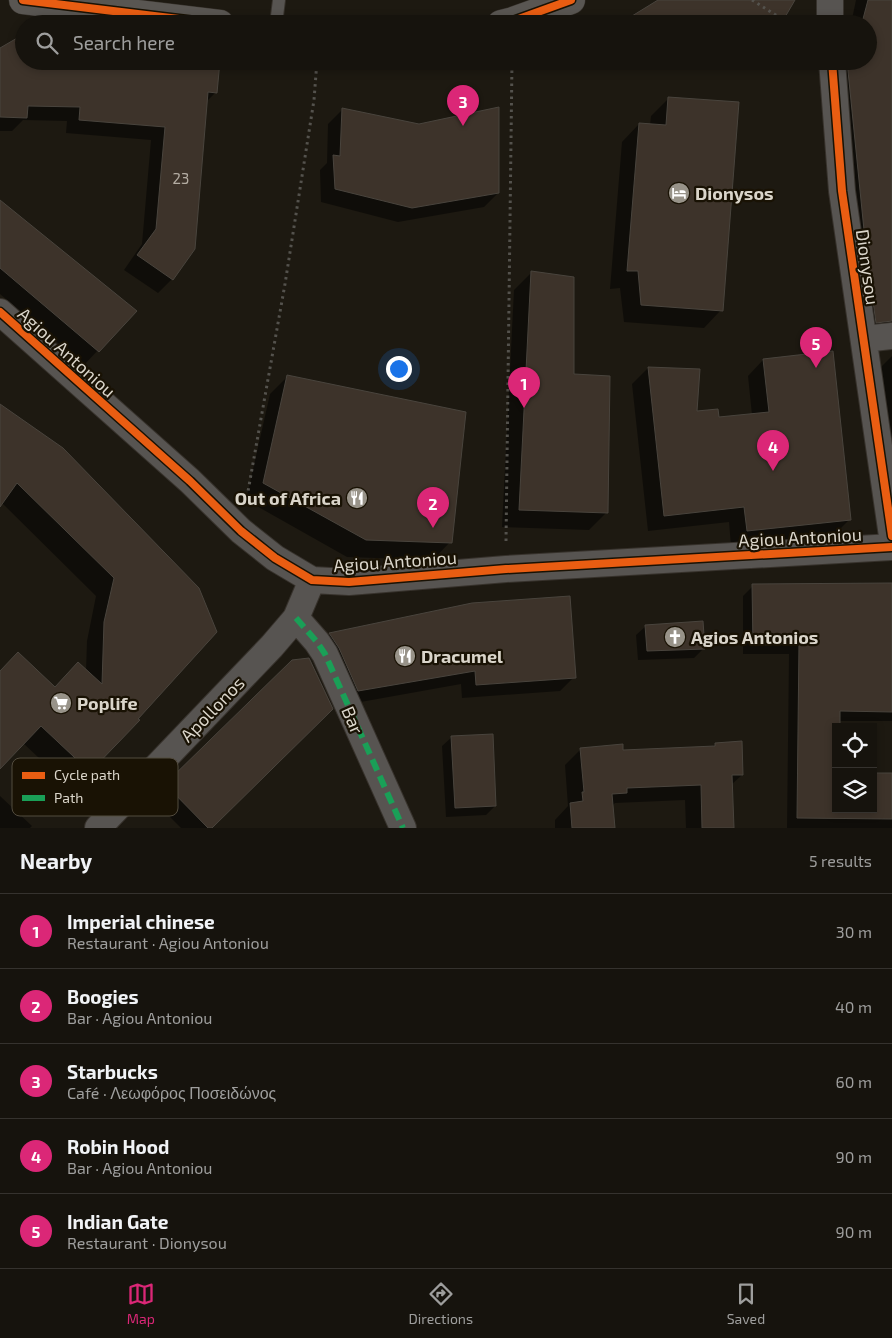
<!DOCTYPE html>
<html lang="en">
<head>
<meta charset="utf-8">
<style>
	:root { --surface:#16130d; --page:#1f1c16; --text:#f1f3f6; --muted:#9e9e9d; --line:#35322e; --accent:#db2777 }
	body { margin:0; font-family:"Exo 2",sans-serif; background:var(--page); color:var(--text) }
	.controls { position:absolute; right:15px; bottom:15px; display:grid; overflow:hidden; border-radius:0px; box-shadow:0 2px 8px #0003 }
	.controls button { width:45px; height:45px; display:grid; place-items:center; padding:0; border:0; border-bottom:1px solid var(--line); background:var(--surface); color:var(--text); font:25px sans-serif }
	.you { position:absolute; left:398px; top:368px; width:18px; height:18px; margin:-12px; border:4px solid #fff; border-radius:50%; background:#1a73e8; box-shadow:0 0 0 8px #1a73e833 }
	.badge { display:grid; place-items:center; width:32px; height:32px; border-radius:50%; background:var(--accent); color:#fff; font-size:16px; font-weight:700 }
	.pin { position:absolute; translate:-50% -41px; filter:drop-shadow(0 1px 2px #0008) }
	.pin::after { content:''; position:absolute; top:26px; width:18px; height:15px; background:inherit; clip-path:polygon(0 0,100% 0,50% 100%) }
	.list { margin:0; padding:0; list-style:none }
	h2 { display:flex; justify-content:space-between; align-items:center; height:65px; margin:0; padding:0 20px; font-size:21px }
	h2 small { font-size:16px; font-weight:400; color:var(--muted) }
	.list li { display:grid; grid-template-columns:32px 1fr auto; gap:15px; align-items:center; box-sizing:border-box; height:75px; padding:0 20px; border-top:1px solid var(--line) }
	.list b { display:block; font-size:19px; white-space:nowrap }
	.list p { margin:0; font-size:16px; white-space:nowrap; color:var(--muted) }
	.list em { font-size:16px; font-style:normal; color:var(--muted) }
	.icon { flex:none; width:28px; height:28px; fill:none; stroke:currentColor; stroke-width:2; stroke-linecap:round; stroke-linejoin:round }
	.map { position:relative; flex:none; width:892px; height:828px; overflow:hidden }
	.search { position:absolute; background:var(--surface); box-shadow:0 2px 8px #0003; left:15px; right:15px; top:15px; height:55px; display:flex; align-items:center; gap:12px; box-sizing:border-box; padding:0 18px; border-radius:28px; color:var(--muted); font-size:19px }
	.sheet { height:440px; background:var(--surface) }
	nav { display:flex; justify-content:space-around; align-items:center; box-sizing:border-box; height:70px; border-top:1px solid var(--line); background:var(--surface); font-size:14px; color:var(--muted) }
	nav a { display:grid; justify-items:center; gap:2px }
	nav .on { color:var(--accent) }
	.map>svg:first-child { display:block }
	.shadow { fill:#0007 }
	.building { fill:#3d332a; stroke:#49443d }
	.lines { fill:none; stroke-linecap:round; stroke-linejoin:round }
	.lane-casing { stroke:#37322c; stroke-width:14 }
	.street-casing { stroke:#37322c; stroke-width:28 }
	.secondary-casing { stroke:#37322c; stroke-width:29 }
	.path { stroke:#54524d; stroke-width:3; stroke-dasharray:2.5 4; stroke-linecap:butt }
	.lane { stroke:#575451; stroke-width:12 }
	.street { stroke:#575451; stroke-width:26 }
	.secondary { stroke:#595652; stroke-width:28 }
	.quiet { stroke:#1a9f57; stroke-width:6; stroke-dasharray:12 6; stroke-linecap:butt }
	.cycleway-casing { stroke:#191204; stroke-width:11 }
	.cycleway { stroke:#e95d12; stroke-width:8 }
	.labels { text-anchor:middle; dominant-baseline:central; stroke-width:4.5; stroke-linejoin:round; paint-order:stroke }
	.number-label { font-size:15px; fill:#b3aca2 }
	.poi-label { font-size:18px; font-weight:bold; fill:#dad5ca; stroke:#191204; text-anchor:start }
	.street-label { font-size:18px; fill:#dad5ca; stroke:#191204 }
	.key { fill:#191204; stroke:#534c3f; stroke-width:1 }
	.key-label { font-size:14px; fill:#dad5ca }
</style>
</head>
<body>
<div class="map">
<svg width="892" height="828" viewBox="0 0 892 828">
	<rect width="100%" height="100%" fill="#1d1911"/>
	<path class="shadow" d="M856 0H892V343L861 338 830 61H868V24H851Z
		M0 49 24 61 216 92 206 102 172 279 158 293 124 270 142 244 151 140 66 133 67 121 23 120 12 131H0Z
		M748 61H773L766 69Z
		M669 98 721 310 704 328 624 322 620 288 610 289 622 142 639 124 650 125 651 116Z
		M342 110 498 193 484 207 398 222 321 202 320 170 327 163 328 124Z
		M0 202 135 311 84 365 0 294Z
		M532 272 573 376 607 512 589 530 502 527 514 290Z
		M892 356V538L875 373Z
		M763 360 850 519 834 535 731 546 729 522 648 531 632 384 648 368 696 412 718 418 752 415 748 376Z
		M288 376 450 542 433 560 347 557 246 500 270 394Z
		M0 406 197 589 137 719 138 720 72 789 23 743 0 767V672L54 688 86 671 87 641 96 596 1 502 0 504Z
		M892 584V721H838L836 727V809H873L892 775V828H787L789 654H743V596L753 586Z
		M472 604 574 677 560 691 462 698 461 684 344 705 316 648 330 634Z
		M646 626 704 648 694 658 638 660 636 635Z
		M293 661 332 709 210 828H181L152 799Z
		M452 737 495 806 486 815 446 817 442 746Z
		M715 744 742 775 731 785 733 828H686L685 800 615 803 612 806 613 828H555V820L568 806 565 765 581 749 622 751 711 748Z
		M0 796 32 826 30 828H0Z"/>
	<path class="building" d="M658 0H795L781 24H619Z
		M868 0H892V321L876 323 866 250 847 61H868V24H858L863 19Z
		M24 34V61H220L217 93 208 92 195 249 173 280 137 255 156 229 165 127 79 120 80 107 28 106 27 118 0 117V48Z
		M668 97 739 102 723 311 641 305 638 271H627L639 123 666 125Z
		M499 107V193L412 208 335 189 333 155 340 156 342 108 419 124Z
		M0 200 137 311 99 352 0 268Z
		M531 271 574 277V374L610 376 608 513 519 510Z
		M833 351 851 520 747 531 744 507 664 516 648 367 700 369 697 411 718 409 719 417 769 412 763 359Z
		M287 375 466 412 452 543 366 540 263 483Z
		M0 404 63 448 199 588 217 632 138 719 140 720 90 772 41 726 0 769V671L18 652 55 687 78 662 102 684 104 622 114 578 17 483 0 507Z
		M892 583V712L840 711V727H836V809H873V773H892V819L797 818 799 644 753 645 752 584Z
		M570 596 576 678 476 685 475 671 358 691 339 648 329 633 472 603Z
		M703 621 705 649 647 651 645 625Z
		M309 658 333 709 212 828H208L165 784 292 660Z
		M493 734 496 806 455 808 451 736Z
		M742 741 743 775H732L734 828H702L701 785 627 788V793L612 794 615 828H572L570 803 583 801 582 792H584L580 748 623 744V750L715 746V743Z"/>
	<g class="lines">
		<g class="lane-casing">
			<path id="lane" d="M276 24 279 0"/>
		</g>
		<g class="street-casing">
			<path id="street" d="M830 24V0
				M832 61 842 191 892 536
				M0 312 190 481 241 531 275 558 312 580 349 582 506 569 892 547
				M864 339 892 336
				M296 618 317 642 325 654 403 828
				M98 828 272 646 296 618 312 580"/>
		</g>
		<g class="secondary-casing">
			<path id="secondary" d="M23 0 220 24
				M501 24 513 21 571 0"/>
		</g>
		<path class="path" d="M752 0 790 24
			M247 497 285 284 314 100 317 61
			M506 541 512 61"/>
		<use href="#lane" class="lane"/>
		<use href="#street" class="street"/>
		<use href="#secondary" class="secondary"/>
		<path class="quiet" d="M296 618 317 642 325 654 403 828"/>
		<g class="cycleway-casing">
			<path id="cycleway" d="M23 0 220 24
				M501 24 513 21 571 0
				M832 61 842 191 892 536
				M0 312 190 481 241 531 275 558 312 580 349 582 506 569 892 547"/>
		</g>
		<use href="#cycleway" class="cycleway"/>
	</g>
	<defs>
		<g id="hotel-disc" transform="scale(1.125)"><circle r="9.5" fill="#989389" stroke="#191204"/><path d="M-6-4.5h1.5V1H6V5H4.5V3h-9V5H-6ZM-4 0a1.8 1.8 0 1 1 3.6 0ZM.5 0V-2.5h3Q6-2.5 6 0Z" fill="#fff"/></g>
		<g id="restaurant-disc" transform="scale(1.125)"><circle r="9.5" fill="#989389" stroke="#191204"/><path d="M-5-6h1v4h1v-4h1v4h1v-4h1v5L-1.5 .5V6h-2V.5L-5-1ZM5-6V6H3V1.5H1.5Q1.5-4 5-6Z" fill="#fff"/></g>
		<g id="church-disc" transform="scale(1.125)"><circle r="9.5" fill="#989389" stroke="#191204"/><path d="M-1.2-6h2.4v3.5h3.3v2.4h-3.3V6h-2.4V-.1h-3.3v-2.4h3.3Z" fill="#fff"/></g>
		<g id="supermarket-disc" transform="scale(1.125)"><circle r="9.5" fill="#989389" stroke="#191204"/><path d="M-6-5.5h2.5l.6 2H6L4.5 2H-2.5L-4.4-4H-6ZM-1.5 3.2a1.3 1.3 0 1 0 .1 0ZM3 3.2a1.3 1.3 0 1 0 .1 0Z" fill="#fff"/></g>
	</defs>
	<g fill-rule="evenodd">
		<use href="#hotel-disc" x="679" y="193"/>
		<use href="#restaurant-disc" x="357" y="498"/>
		<use href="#church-disc" x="675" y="637"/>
		<use href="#restaurant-disc" x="405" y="656"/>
		<use href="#supermarket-disc" x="61" y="703"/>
	</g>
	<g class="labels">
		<g class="number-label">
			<text x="181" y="178">23</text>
		</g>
		<g class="poi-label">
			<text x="695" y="193">Dionysos</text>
			<text x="341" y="498" text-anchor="end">Out of Africa</text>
			<text x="691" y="637">Agios Antonios</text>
			<text x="421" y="656">Dracumel</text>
			<text x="77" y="703">Poplife</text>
		</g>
		<g class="street-label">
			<text transform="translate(868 267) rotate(82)">Dionysou</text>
			<text transform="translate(67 352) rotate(42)">Agiou Antoniou</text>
			<text transform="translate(800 537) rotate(-3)">Agiou Antoniou</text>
			<text transform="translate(395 561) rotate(-4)">Agiou Antoniou</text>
			<text transform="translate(212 709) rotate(-46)">Apollonos</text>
			<text transform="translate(353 720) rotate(67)">Bar</text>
		</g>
	</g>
	<rect x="12" y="758" width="166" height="58" rx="8" class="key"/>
	<rect x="22" y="772" width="23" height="7" fill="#e95d12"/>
	<rect x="22" y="795" width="23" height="6" fill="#1a9f57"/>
	<g class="key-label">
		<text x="54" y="780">Cycle path</text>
		<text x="54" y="803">Path</text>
	</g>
</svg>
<div class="controls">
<button><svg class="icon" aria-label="locate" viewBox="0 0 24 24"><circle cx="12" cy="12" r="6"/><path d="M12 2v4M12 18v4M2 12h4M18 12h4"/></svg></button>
<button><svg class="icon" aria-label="layers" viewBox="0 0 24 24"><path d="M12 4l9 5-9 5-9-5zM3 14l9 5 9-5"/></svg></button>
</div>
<div class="you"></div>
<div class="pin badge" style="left:524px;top:408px">1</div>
<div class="pin badge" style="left:433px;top:528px">2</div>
<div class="pin badge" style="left:463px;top:126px">3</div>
<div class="pin badge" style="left:773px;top:471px">4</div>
<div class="pin badge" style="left:816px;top:368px">5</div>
<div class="search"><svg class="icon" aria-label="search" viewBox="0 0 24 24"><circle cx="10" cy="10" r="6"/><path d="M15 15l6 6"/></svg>Search here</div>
</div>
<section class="sheet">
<h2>Nearby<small>5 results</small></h2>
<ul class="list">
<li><span class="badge">1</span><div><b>Imperial chinese</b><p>Restaurant · Agiou Antoniou</p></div><em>30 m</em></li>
<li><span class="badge">2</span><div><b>Boogies</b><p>Bar · Agiou Antoniou</p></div><em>40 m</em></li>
<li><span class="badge">3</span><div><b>Starbucks</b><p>Café · Λεωφόρος Ποσειδώνος</p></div><em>60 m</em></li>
<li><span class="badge">4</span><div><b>Robin Hood</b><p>Bar · Agiou Antoniou</p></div><em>90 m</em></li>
<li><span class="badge">5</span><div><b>Indian Gate</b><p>Restaurant · Dionysou</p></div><em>90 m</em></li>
</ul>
</section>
<nav>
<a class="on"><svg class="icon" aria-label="map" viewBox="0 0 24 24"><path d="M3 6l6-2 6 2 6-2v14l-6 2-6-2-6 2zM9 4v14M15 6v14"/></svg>Map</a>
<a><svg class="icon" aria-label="directions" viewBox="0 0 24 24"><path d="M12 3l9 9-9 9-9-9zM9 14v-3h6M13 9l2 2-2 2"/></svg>Directions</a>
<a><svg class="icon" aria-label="saved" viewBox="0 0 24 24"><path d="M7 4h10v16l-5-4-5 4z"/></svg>Saved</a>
</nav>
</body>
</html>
